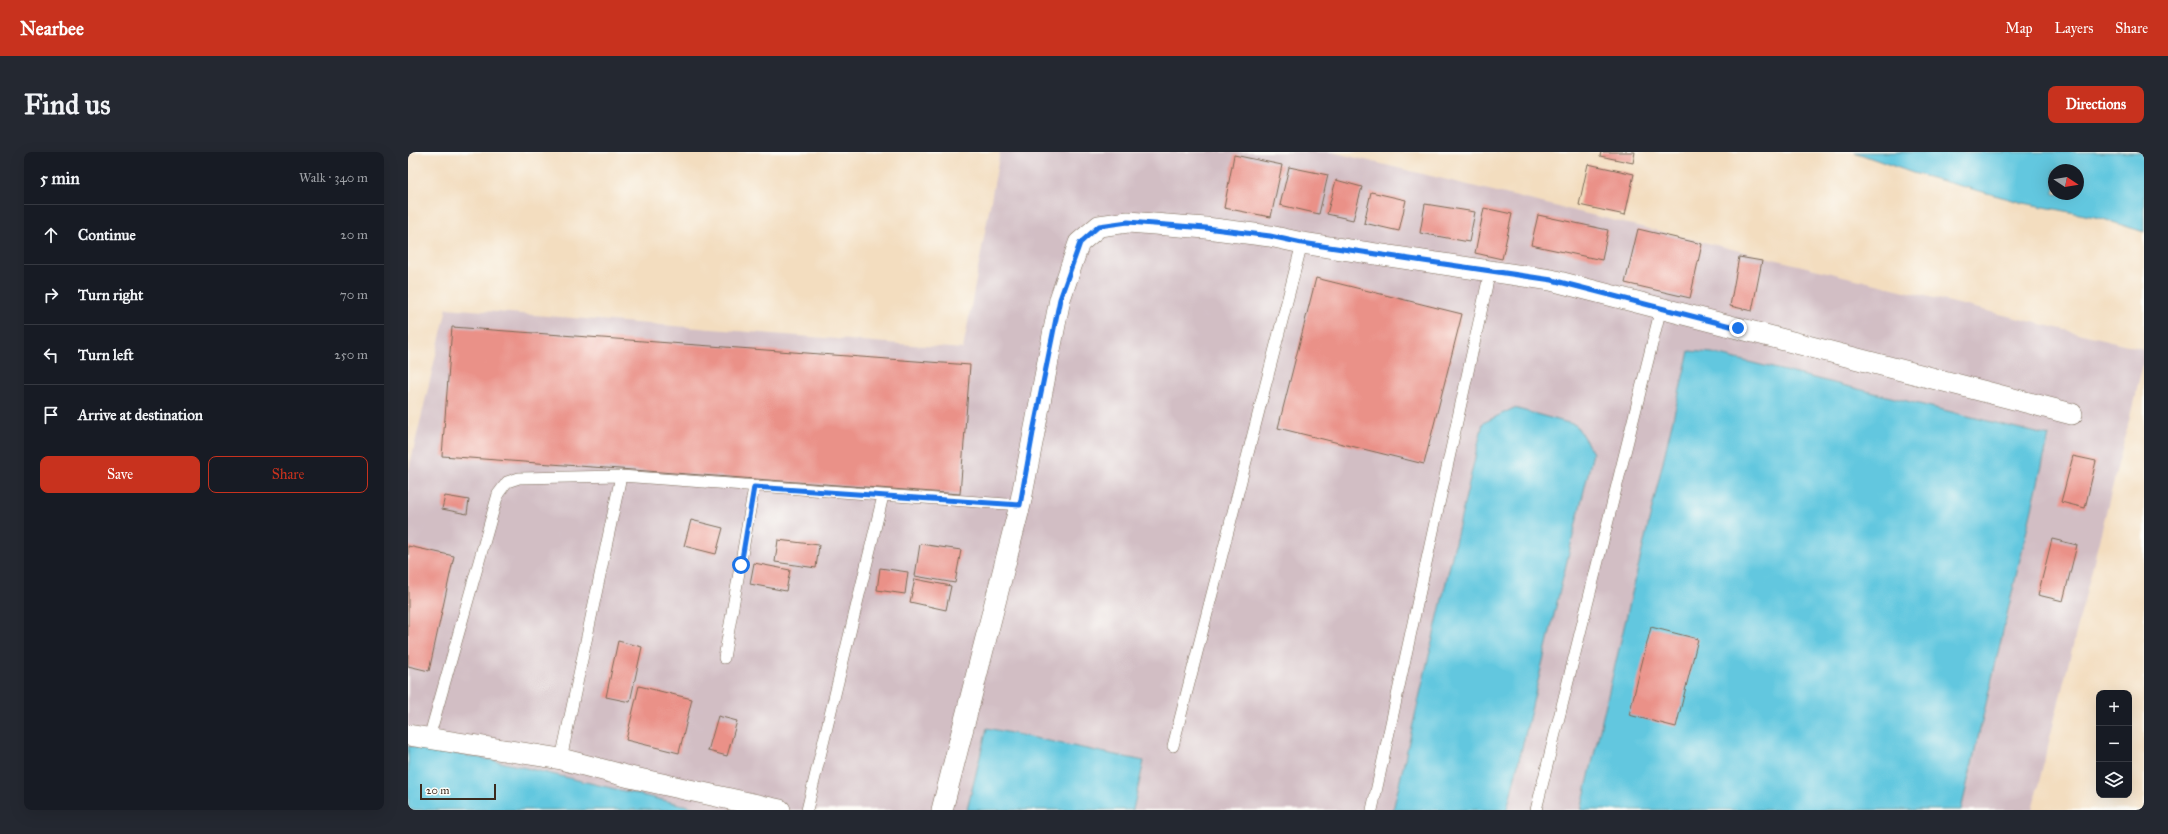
<!DOCTYPE html>
<html lang="en">
<head>
<meta charset="utf-8">
<style>
	:root { --surface:#171b24; --page:#242831; --text:#f1f3f6; --muted:#9ea1a6; --line:#363941; --accent:#c8321e }
	body { margin:0; font-family:"IM FELL Great Primer",serif; background:var(--page); color:var(--text) }
	.controls { position:absolute; right:12px; bottom:12px; display:grid; overflow:hidden; border-radius:8px; box-shadow:0 4px 16px #0002 }
	.controls button { width:36px; height:36px; display:grid; place-items:center; padding:0; border:0; border-bottom:1px solid var(--line); background:var(--surface); color:var(--text); font:20px sans-serif }
	.compass { position:absolute; left:1640px; top:12px; width:36px; height:36px; border-radius:50%; background:var(--surface); box-shadow:0 4px 16px #0002; rotate:102deg }
	.scale { position:absolute; left:12px; bottom:10px; width:76px; box-sizing:border-box; padding-left:4px; border:2px solid #3b2a1e; border-top:0; font-size:11px; line-height:14px; white-space:nowrap; color:#3b2a1e; -webkit-text-stroke:3px #fdfcf7; paint-order:stroke }
	.stop { position:absolute; width:12px; height:12px; margin:-9px; border:3px solid #1a73e8; border-radius:50%; background:#fff }
	.stop.end { background:#1a73e8; border-color:#fff; box-shadow:0 1px 4px #0008 }
	.list { margin:0; padding:0; list-style:none }
	h2 { display:flex; justify-content:space-between; align-items:center; height:52px; margin:0; padding:0 16px; font-size:17px }
	h2 small { font-size:13px; font-weight:400; color:var(--muted) }
	.list li { display:grid; grid-template-columns:26px 1fr auto; gap:12px; align-items:center; box-sizing:border-box; height:60px; padding:0 16px; border-top:1px solid var(--line) }
	.list b { display:block; font-size:15px; white-space:nowrap }
	.list em { font-size:13px; font-style:normal; color:var(--muted) }
	.actions { display:flex; gap:8px; padding:12px 16px }
	.actions a { flex:1; padding:9px 0; border:1px solid var(--accent); border-radius:8px; text-align:center; font-size:14px; color:var(--accent) }
	.actions .main { background:var(--accent); color:#fff }
	.icon { flex:none; width:22px; height:22px; fill:none; stroke:currentColor; stroke-width:2; stroke-linecap:round; stroke-linejoin:round }
	.map { position:relative; flex:none; width:1736px; height:658px; overflow:hidden; border-radius:8px }
	header { display:flex; align-items:center; gap:24px; box-sizing:border-box; height:56px; padding:0 20px; background:var(--accent); color:#fff }
	header strong { font-size:19px }
	nav { display:flex; gap:22px; margin-inline-start:auto; font-size:14px }
	.intro { display:flex; align-items:center; justify-content:space-between; box-sizing:border-box; height:96px; padding:0 24px }
	h1 { margin:0; font-size:28px }
	.button { padding:10px 18px; border-radius:8px; background:var(--accent); color:#fff; font-size:14px; font-weight:700 }
	main { display:flex; gap:24px; padding:0 24px }
	aside { flex:1; background:var(--surface); border-radius:8px; box-shadow:0 4px 16px #0002 }
	.map>svg:first-child { display:block }
	.industrial { fill:#d2bec4 }
	.water { fill:#62c7df; stroke:#4e787e; fill-rule:evenodd }
	.building { fill:#ea9188 }
	.lines { fill:none; stroke-linecap:round; stroke-linejoin:round }
	.lane-casing { stroke:#7b6956; stroke-width:12 }
	.street-casing { stroke:#7b6956; stroke-width:22 }
	.lane { stroke:#fff; stroke-width:11 }
	.street { stroke:#fff; stroke-width:21 }
	.route { stroke:#1a73e8; stroke-width:5 }
</style>
</head>
<body>
<header>
<strong>Nearbee</strong>
<nav><a>Map</a><a>Layers</a><a>Share</a></nav>
</header>
<div class="intro"><h1>Find us</h1><a class="button">Directions</a></div>
<main>
<aside>
<h2>5 min<small>Walk · 340 m</small></h2>
<ul class="list">
<li><svg class="icon" aria-label="ahead" viewBox="0 0 24 24"><path d="M12 20V5M6 11l6-6 6 6"/></svg><div><b>Continue</b></div><em>20 m</em></li>
<li><svg class="icon" aria-label="right" viewBox="0 0 24 24"><path d="M7 20v-9h11M14 6l5 5-5 5"/></svg><div><b>Turn right</b></div><em>70 m</em></li>
<li><svg class="icon" aria-label="left" viewBox="0 0 24 24"><path d="M17 20v-9H6M10 6l-5 5 5 5"/></svg><div><b>Turn left</b></div><em>250 m</em></li>
<li><svg class="icon" aria-label="arrive" viewBox="0 0 24 24"><path d="M6 21V4h12l-3 4 3 4H6"/></svg><div><b>Arrive at destination</b></div></li>
</ul>
<div class="actions"><a class="main">Save</a><a>Share</a></div>
</aside>
<div class="map">
<svg width="1736" height="658" viewBox="0 0 1736 658">
	<rect width="100%" height="100%" fill="#fdfcf7"/>
	<filter id="ink" filterUnits="userSpaceOnUse"><feTurbulence type="fractalNoise" baseFrequency=".025" numOctaves="2"/><feDisplacementMap in="SourceGraphic" scale="8" xChannelSelector="R" yChannelSelector="G"/><feConvolveMatrix kernelMatrix="1 2 1 2 8 2 1 2 1" color-interpolation-filters="sRGB"/></filter>
	<filter id="wash" filterUnits="userSpaceOnUse"><feTurbulence type="fractalNoise" baseFrequency=".012" numOctaves="4" result="noise"/><feDisplacementMap in="SourceGraphic" scale="16" xChannelSelector="R" yChannelSelector="G"/><feGaussianBlur stdDeviation="0.9" result="paint"/><feColorMatrix in="noise" values="0 0 0 0 0 0 0 0 0 0 0 0 0 0 0 0 0 1.4 0 .05"/><feComposite in="paint" operator="in"/></filter>
	<g filter="url(#wash)">
		<rect width="100%" height="100%" fill="#f3ddbf"/>
		<path class="industrial" d="M592 0H924L1736 197V208L1624 658H1553L1641 284 1304 201 1281 199 1173 658H725L736 609 579 576 559 658H297L84 608 0 594V321L39 156 555 197Z"/>
		<path class="water" d="M1446 0H1736V80L1692 66 1616 51 1505 21ZM1646 18H1670V42H1646Z
			M1281 199 1304 201 1641 284 1553 658H1173Z
			M1106 256 1168 273 1185 301 1099 658H985L1075 271Z
			M579 576 736 609 725 658H559Z
			M0 594 84 608 297 658H0Z"/>
		<g id="blocks">
			<path class="building" d="M1193 0H1227L1225 11 1192 4Z
				M826 3 874 13 863 65 816 56Z
				M1180 12 1226 22 1217 63 1171 53Z
				M881 15 920 23 911 62 872 53Z
				M928 28 954 35 945 68 919 62Z
				M963 40 998 48 991 79 956 71Z
				M1017 52 1067 60 1061 90 1012 81Z
				M1076 56 1104 62 1094 107 1067 101Z
				M1130 63 1200 78 1194 108 1123 93Z
				M1230 77 1294 92 1282 146 1217 131Z
				M1331 105 1354 109 1344 159 1322 154Z
				M908 126 1054 162 1016 312 870 276Z
				M44 175 562 213 552 342 34 304Z
				M1665 304 1688 309 1677 356 1653 350Z
				M37 344 61 348 59 362 34 357Z
				M283 368 315 376 308 402 276 394Z
				M1644 387 1669 393 1655 449 1630 443Z
				M370 388 411 393 408 416 367 410Z
				M512 392 553 398 547 431 507 424Z
				M0 394 46 404 21 519 0 514Z
				M346 411 382 418 378 439 342 432Z
				M472 416 500 420 497 442 469 438Z
				M507 427 543 434 538 458 502 450Z
				M1243 475 1290 487 1268 575 1221 563Z
				M210 489 234 495 222 550 198 545Z
				M231 534 284 547 271 601 218 588Z
				M310 564 329 569 319 604 300 599Z"/>
		</g>
	</g>
	<g filter="url(#ink)">
		<use href="#blocks" fill-opacity="0" stroke="#7b6956" stroke-width="1"/>
		<g class="lines">
			<g class="lane-casing">
				<path id="lane" d="M316 506 346 335
					M21 586 90 342 99 330 111 326 213 324 612 353
					M765 594 894 91
					M153 607 213 324
					M399 658 475 344
					M964 658 1082 119
					M1128 658 1253 156"/>
			</g>
			<g class="street-casing">
				<path id="street" d="M0 583 153 607 222 625 372 658
					M534 658 612 353 652 147 671 91 691 74 720 70 798 76 862 84 894 91 1143 128 1664 262"/>
			</g>
			<use href="#lane" class="lane"/>
			<use href="#street" class="street"/>
		</g>
	</g>
	<g class="lines" filter="url(#ink)">
		<path class="route" d="M333 413 346 335 612 353 626 275 652 147 672 91 691 74 720 70 798 76 862 84 894 91 1144 128 1330 176"/>
	</g>
</svg>
<div class="controls">
<button>+</button>
<button>−</button>
<button><svg class="icon" aria-label="layers" viewBox="0 0 24 24"><path d="M12 4l9 5-9 5-9-5zM3 14l9 5 9-5"/></svg></button>
</div>
<svg class="compass" viewBox="-18 -18 36 36"><path d="M0-13l5 13h-10z" fill="#e53935"/><path d="M0 13l5-13h-10z" fill="#9ea1a6"/></svg>
<div class="scale">20 m</div>
<div class="stop" style="left:333px;top:413px"></div>
<div class="stop end" style="left:1330px;top:176px"></div>
</div>
</main>
</body>
</html>
